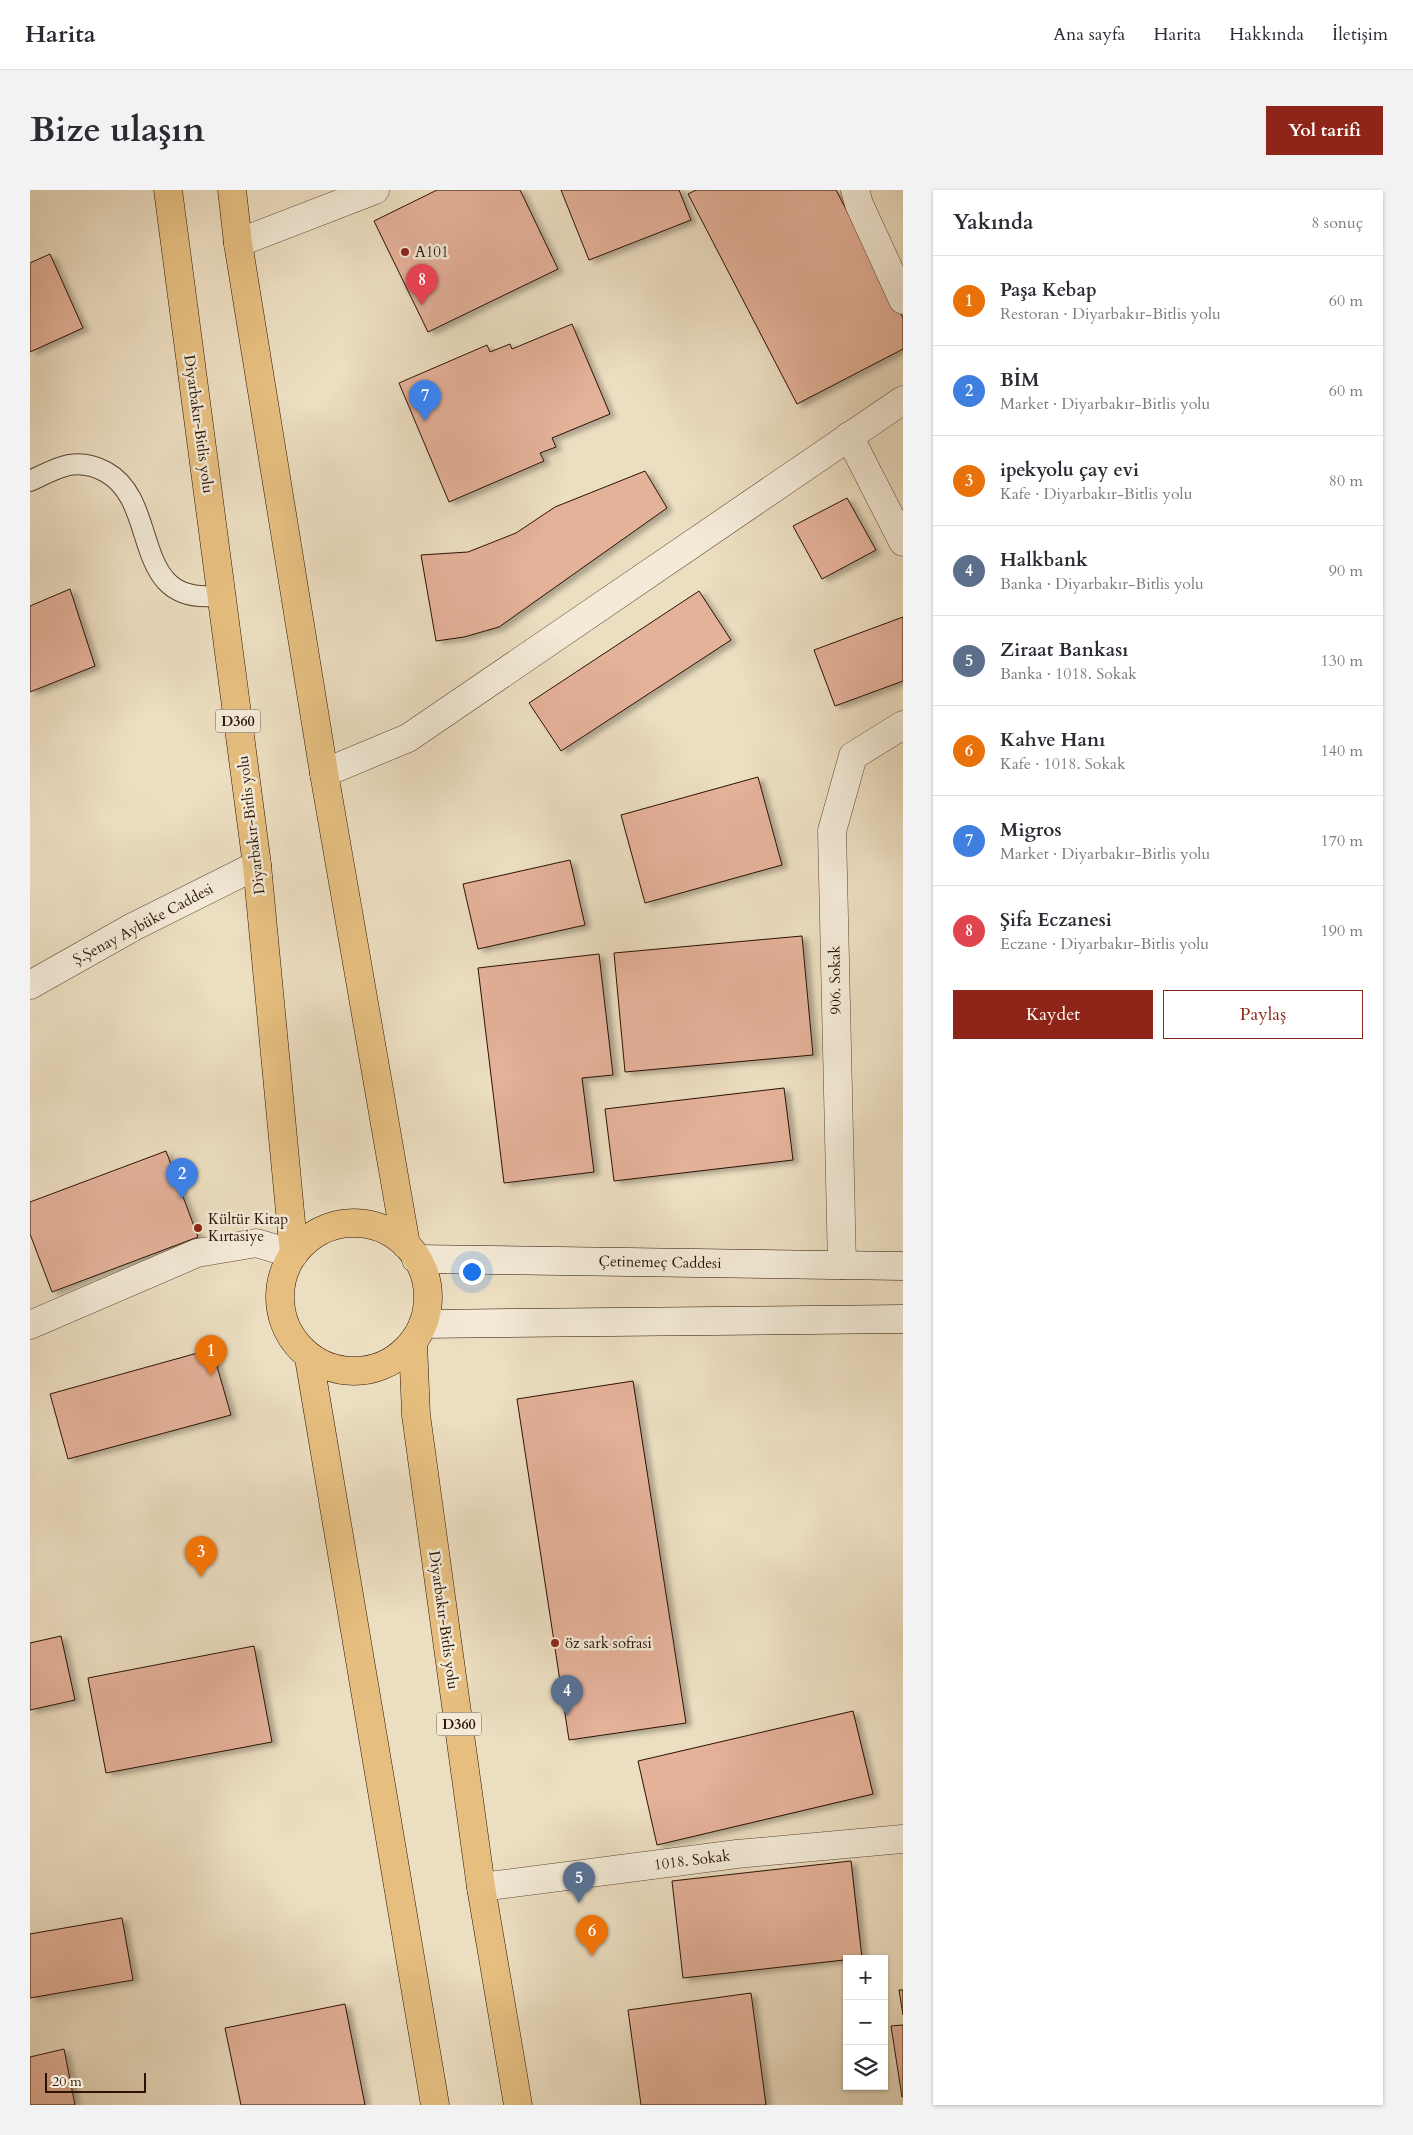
<!DOCTYPE html>
<html lang="tr">
<head>
<meta charset="utf-8">
<style>
	:root { --surface:#fff; --page:#f2f2f3; --text:#2b2b33; --muted:#7c7c81; --line:#e1e1e2; --accent:#8f2418 }
	body { margin:0; font-family:Cardo,serif; background:var(--page); color:var(--text) }
	.controls { position:absolute; right:15px; bottom:15px; display:grid; overflow:hidden; border-radius:0px; box-shadow:0 1px 4px #0004 }
	.controls button { width:45px; height:45px; display:grid; place-items:center; padding:0; border:0; border-bottom:1px solid var(--line); background:var(--surface); color:var(--text); font:25px sans-serif }
	.scale { position:absolute; left:15px; bottom:12px; width:101px; box-sizing:border-box; padding-left:5px; border:2px solid #2b1204; border-top:0; font-size:14px; line-height:18px; white-space:nowrap; color:#2b1204; -webkit-text-stroke:4px #f3ead7; paint-order:stroke }
	.you { position:absolute; left:441px; top:1081px; width:18px; height:18px; margin:-12px; border:4px solid #fff; border-radius:50%; background:#1a73e8; box-shadow:0 0 0 8px #1a73e833 }
	.badge { display:grid; place-items:center; width:32px; height:32px; border-radius:50%; background:var(--accent); color:#fff; font-size:16px; font-weight:700 }
	.pin { position:absolute; translate:-50% -41px; filter:drop-shadow(0 1px 2px #0008) }
	.pin::after { content:''; position:absolute; top:26px; width:18px; height:15px; background:inherit; clip-path:polygon(0 0,100% 0,50% 100%) }
	.list { margin:0; padding:0; list-style:none }
	h2 { display:flex; justify-content:space-between; align-items:center; height:65px; margin:0; padding:0 20px; font-size:21px }
	h2 small { font-size:16px; font-weight:400; color:var(--muted) }
	.list li { display:grid; grid-template-columns:32px 1fr auto; gap:15px; align-items:center; box-sizing:border-box; height:90px; padding:0 20px; border-top:1px solid var(--line) }
	.list b { display:block; font-size:19px; white-space:nowrap }
	.list p { margin:0; font-size:16px; white-space:nowrap; color:var(--muted) }
	.list em { font-size:16px; font-style:normal; color:var(--muted) }
	.actions { display:flex; gap:10px; padding:15px 20px }
	.actions a { flex:1; padding:11px 0; border:1px solid var(--accent); border-radius:0px; text-align:center; font-size:18px; color:var(--accent) }
	.actions .main { background:var(--accent); color:#fff }
	.icon { flex:none; width:28px; height:28px; fill:none; stroke:currentColor; stroke-width:2; stroke-linecap:round; stroke-linejoin:round }
	.map { position:relative; flex:none; width:873px; height:1915px; overflow:hidden; border-radius:0px }
	header { display:flex; align-items:center; gap:30px; box-sizing:border-box; height:70px; padding:0 25px; background:var(--surface); border-bottom:1px solid var(--line) }
	header strong { font-size:24px }
	nav { display:flex; gap:28px; margin-inline-start:auto; font-size:18px }
	.intro { display:flex; align-items:center; justify-content:space-between; box-sizing:border-box; height:120px; padding:0 30px }
	h1 { margin:0; font-size:35px }
	.button { padding:12px 22px; border-radius:0px; background:var(--accent); color:#fff; font-size:18px; font-weight:700 }
	main { display:flex; gap:30px; padding:0 30px }
	aside { flex:1; background:var(--surface); border-radius:0px; box-shadow:0 1px 4px #0004 }
	.map>svg:first-child { display:block }
	.building { fill:#e4b199; stroke:#2b1204; filter:url(#shadow) }
	.lines { fill:none; stroke-linecap:round; stroke-linejoin:round }
	.service-casing { stroke:#5b4533; stroke-width:22 }
	.minor-casing { stroke:#5b4533; stroke-width:29 }
	.secondary-casing { stroke:#2b1204; stroke-width:29 }
	.trunk-casing { stroke:#2b1204; stroke-width:29 }
	.service { stroke:#f3ead7; stroke-width:20 }
	.minor { stroke:#f3ead7; stroke-width:28 }
	.secondary { stroke:#f3ead7; stroke-width:28 }
	.trunk { stroke:#e6bf80; stroke-width:28 }
	.poi-dot { fill:#8f2418; stroke:#f3ead7; stroke-width:2 }
	.labels { text-anchor:middle; dominant-baseline:central; stroke-width:5; stroke-linejoin:round; paint-order:stroke }
	.shield { fill:#f3ead7; stroke:#675343; stroke-width:1 }
	.shield-label { font-size:14px; font-weight:bold; fill:#2b1204 }
	.poi-label { font-size:15px; fill:#2b1204; stroke:#f3ead7; text-anchor:start }
	.street-label { font-size:15px; fill:#2b1204; stroke:#f3ead7 }
</style>
</head>
<body>
<header>
<strong>Harita</strong>
<nav><a>Ana sayfa</a><a>Harita</a><a>Hakkında</a><a>İletişim</a></nav>
</header>
<div class="intro"><h1>Bize ulaşın</h1><a class="button">Yol tarifi</a></div>
<main>
<div class="map">
<svg width="873" height="1915" viewBox="0 0 873 1915">
	<defs>
		<filter id="shadow"><feDropShadow dx="5.5" dy="3" stdDeviation="2.5" flood-color="#0004"/></filter>
	</defs>
	<rect width="100%" height="100%" fill="#ecdec1"/>
	<filter id="stains"><feTurbulence type="fractalNoise" baseFrequency=".004" numOctaves="4"/><feColorMatrix values="0 0 0 0 .2 0 0 0 0 .09 0 0 0 0 .02 0 0 0 .5 -.17"/></filter>
	<radialGradient id="worn" r=".72"><stop offset=".6" stop-color="#630" stop-opacity="0"/><stop offset="1" stop-color="#630" stop-opacity=".3"/></radialGradient>
	<path class="building" d="M407 0H490L528 79 398 142 344 31Z
		M531 0H649L661 30 559 70Z
		M666 0H806L873 128V159L767 214 658 4Z
		M20 64 53 138 0 162V73Z
		M542 134 580 224 522 248 526 257 510 263 514 271 419 312 369 193 457 155 460 162 480 154 482 159Z
		M615 281 637 318 469 437 434 447 406 451 391 365 438 362 486 343 525 317Z
		M817 308 846 360 792 389 763 336Z
		M40 399 65 476 0 502V416Z
		M669 401 701 450 531 561 499 513Z
		M873 427V491L805 516 784 460Z
		M728 587 752 675 615 713 591 625Z
		M540 670 555 735 448 759 433 694Z
		M772 746 783 865 595 882 584 763Z
		M569 764 583 885 552 888 564 982 474 993 448 778Z
		M754 898 763 970 584 991 575 919Z
		M136 961 168 1047 22 1102 0 1044V1012Z
		M182 1159 201 1225 38 1269 20 1204Z
		M603 1191 656 1533 539 1550 487 1209Z
		M31 1446 45 1510 0 1520V1453Z
		M224 1456 242 1552 76 1583 58 1488Z
		M823 1521 843 1604 627 1655 608 1571Z
		M821 1671 832 1768 653 1788 642 1691Z
		M92 1728 103 1790 0 1808V1744Z
		M869 1800H873V1825Z
		M721 1803 736 1915H611L598 1820Z
		M315 1814 335 1915H211L195 1838Z
		M873 1835V1907H872L861 1836Z
		M34 1859 45 1915H0V1867Z"/>
	<g class="lines">
		<g class="service-casing">
			<path id="service" d="M0 291C13 285 25 278 39 275 51 273 65 276 76 282 132 313 98 419 191 405"/>
		</g>
		<g class="minor-casing">
			<path id="minor" d="M825 0 829 14 873 110
				M208 53 345 0
				M819 246 873 352
				M294 583 378 548 873 210
				M0 795 103 737 227 675
				M812 1075 802 641 823 566 873 535
				M0 1135 167 1063 226 1053 264 1064
				M451 1697 707 1664 873 1649"/>
		</g>
		<g class="secondary-casing">
			<path id="secondary" d="M386 1069 873 1076
				M393 1134 873 1129"/>
		</g>
		<g class="trunk-casing">
			<path id="trunk" d="M138 0 227 675 264 1064
				M202 0 208 53 294 583 376 1055
				M250 1107a74 74 0 1 1 148 0a74 74 0 1 1-148 0Z
				M383 1152 386 1225 451 1697 488 1915
				M279 1168 405 1915"/>
		</g>
		<use href="#service" class="service"/>
		<use href="#minor" class="minor"/>
		<use href="#secondary" class="secondary"/>
		<use href="#trunk" class="trunk"/>
	</g>
	<g class="poi-dot">
		<circle cx="375" cy="62" r="5"/>
		<circle cx="168" cy="1038" r="5"/>
		<circle cx="525" cy="1453" r="5"/>
	</g>
	<g class="labels">
		<g class="shield">
			<rect x="185.5" y="519.5" width="45" height="23" rx="4"/>
			<rect x="406.5" y="1522.5" width="45" height="23" rx="4"/>
		</g>
		<g class="shield-label">
			<text x="208" y="531">D360</text>
			<text x="429" y="1534">D360</text>
		</g>
		<g class="poi-label">
			<text x="385" y="62">A101</text>
			<text x="178" y="1029">Kültür Kitap<tspan x="178" dy="17">Kırtasiye</tspan></text>
			<text x="535" y="1453">öz sark sofrasi</text>
		</g>
		<g class="street-label">
			<text transform="translate(169 234) rotate(82)">Diyarbakır-Bitlis yolu</text>
			<text transform="translate(221 635) rotate(-97)">Diyarbakır-Bitlis yolu</text>
			<text transform="translate(113 734) rotate(-28)">Ş.Şenay Aybüke Caddesi</text>
			<text transform="translate(805 790) rotate(-91)">906. Sokak</text>
			<text transform="translate(630 1072) rotate(1)">Çetinemeç Caddesi</text>
			<text transform="translate(414 1430) rotate(82)">Diyarbakır-Bitlis yolu</text>
			<text transform="translate(662 1670) rotate(-7)">1018. Sokak</text>
		</g>
	</g>
	<rect width="100%" height="100%" filter="url(#stains)"/>
	<rect width="100%" height="100%" fill="url(#worn)"/>
</svg>
<div class="controls">
<button>+</button>
<button>−</button>
<button><svg class="icon" aria-label="layers" viewBox="0 0 24 24"><path d="M12 4l9 5-9 5-9-5zM3 14l9 5 9-5"/></svg></button>
</div>
<div class="scale">20 m</div>
<div class="you"></div>
<div class="pin badge" style="left:181px;top:1186px;background:#e8710a">1</div>
<div class="pin badge" style="left:152px;top:1009px;background:#3f7fe0">2</div>
<div class="pin badge" style="left:171px;top:1387px;background:#e8710a">3</div>
<div class="pin badge" style="left:537px;top:1526px;background:#5c6f8a">4</div>
<div class="pin badge" style="left:549px;top:1713px;background:#5c6f8a">5</div>
<div class="pin badge" style="left:562px;top:1766px;background:#e8710a">6</div>
<div class="pin badge" style="left:395px;top:231px;background:#3f7fe0">7</div>
<div class="pin badge" style="left:392px;top:115px;background:#e0444e">8</div>
</div>
<aside>
<h2>Yakında<small>8 sonuç</small></h2>
<ul class="list">
<li><span class="badge" style="background:#e8710a">1</span><div><b>Paşa Kebap</b><p>Restoran · Diyarbakır-Bitlis yolu</p></div><em>60 m</em></li>
<li><span class="badge" style="background:#3f7fe0">2</span><div><b>BİM</b><p>Market · Diyarbakır-Bitlis yolu</p></div><em>60 m</em></li>
<li><span class="badge" style="background:#e8710a">3</span><div><b>ipekyolu çay evi</b><p>Kafe · Diyarbakır-Bitlis yolu</p></div><em>80 m</em></li>
<li><span class="badge" style="background:#5c6f8a">4</span><div><b>Halkbank</b><p>Banka · Diyarbakır-Bitlis yolu</p></div><em>90 m</em></li>
<li><span class="badge" style="background:#5c6f8a">5</span><div><b>Ziraat Bankası</b><p>Banka · 1018. Sokak</p></div><em>130 m</em></li>
<li><span class="badge" style="background:#e8710a">6</span><div><b>Kahve Hanı</b><p>Kafe · 1018. Sokak</p></div><em>140 m</em></li>
<li><span class="badge" style="background:#3f7fe0">7</span><div><b>Migros</b><p>Market · Diyarbakır-Bitlis yolu</p></div><em>170 m</em></li>
<li><span class="badge" style="background:#e0444e">8</span><div><b>Şifa Eczanesi</b><p>Eczane · Diyarbakır-Bitlis yolu</p></div><em>190 m</em></li>
</ul>
<div class="actions"><a class="main">Kaydet</a><a>Paylaş</a></div>
</aside>
</main>
</body>
</html>
